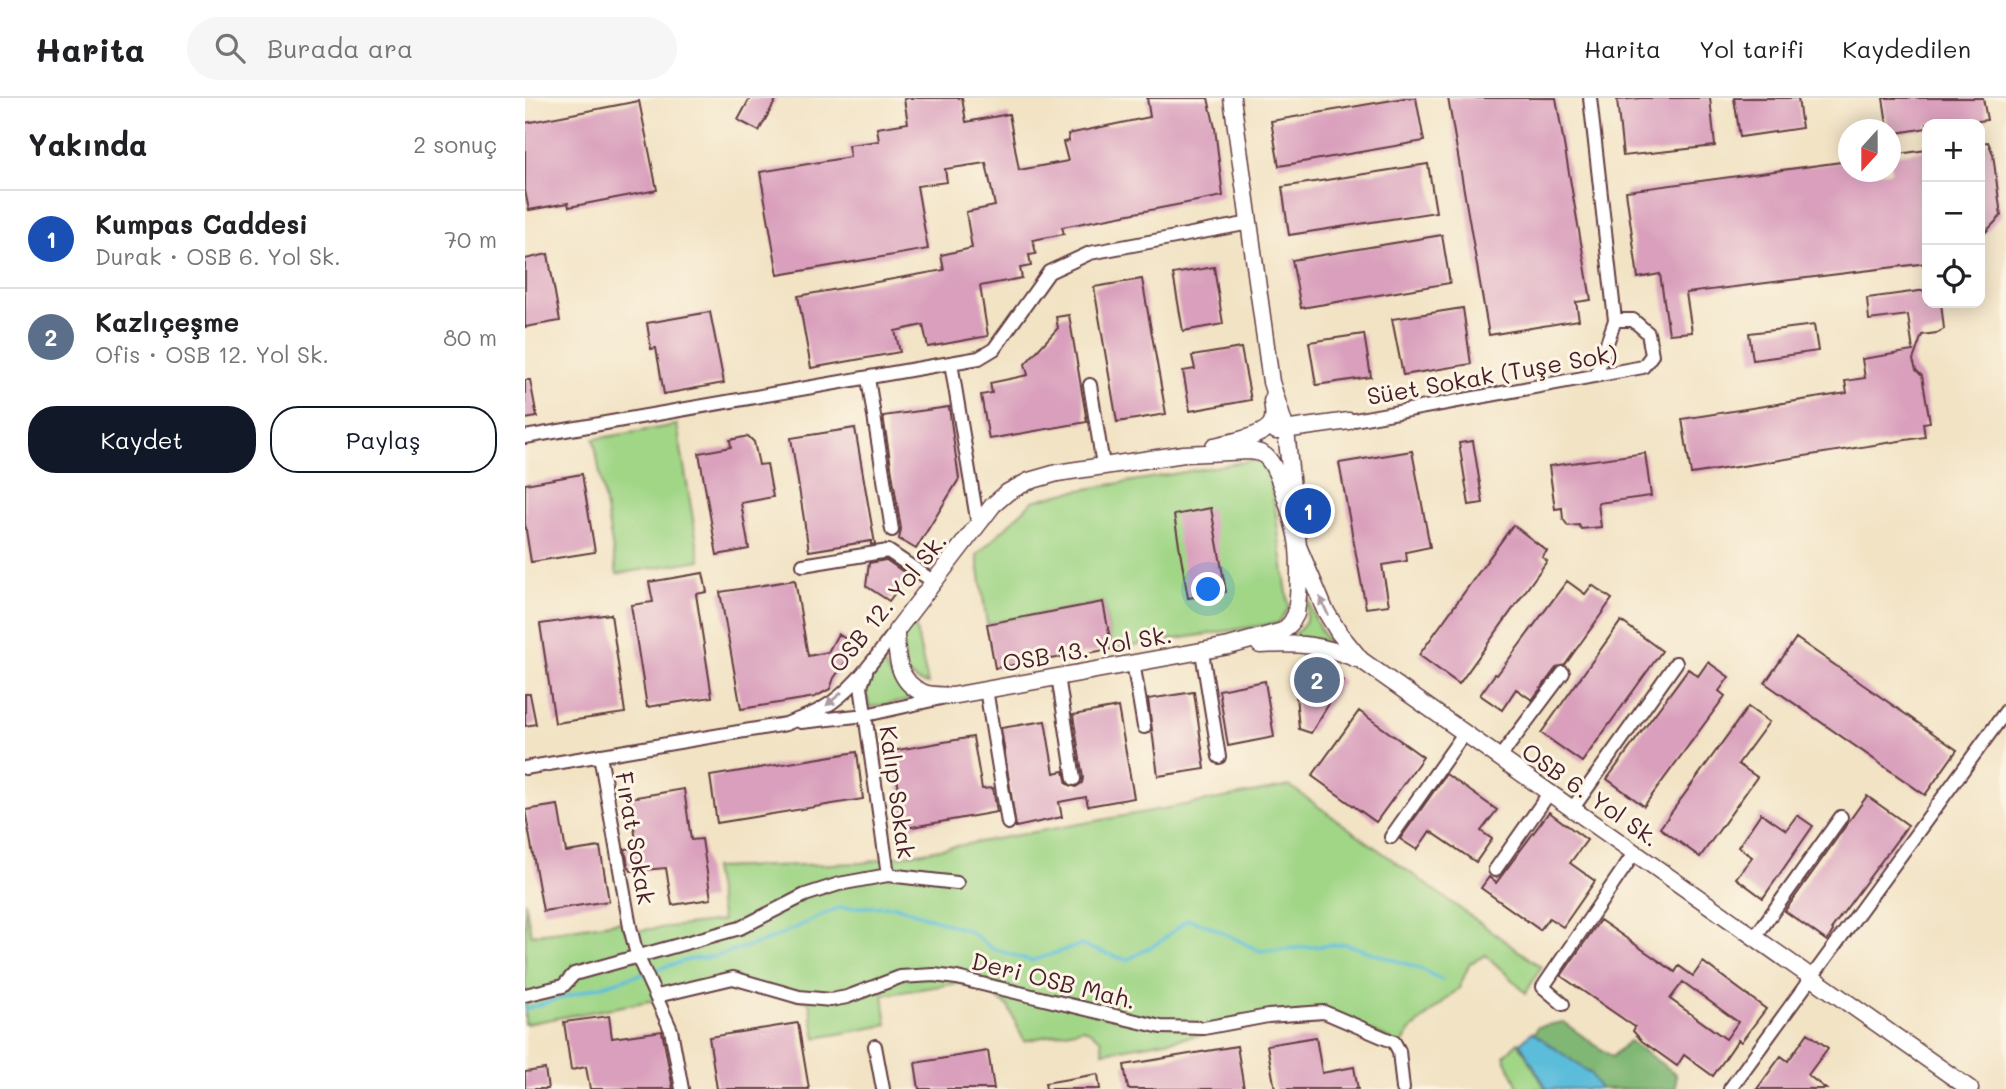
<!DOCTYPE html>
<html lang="tr">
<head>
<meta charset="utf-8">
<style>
	:root { --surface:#fff; --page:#f6f6f6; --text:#202124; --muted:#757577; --line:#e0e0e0; --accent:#111827 }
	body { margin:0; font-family:Mali,sans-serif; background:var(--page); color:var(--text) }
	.controls { position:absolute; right:21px; top:21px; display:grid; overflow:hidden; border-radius:14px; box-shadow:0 4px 18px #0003 }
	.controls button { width:63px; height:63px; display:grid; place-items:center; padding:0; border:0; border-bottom:2px solid var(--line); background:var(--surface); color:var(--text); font:35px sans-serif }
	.compass { position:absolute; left:1313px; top:21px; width:63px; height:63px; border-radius:50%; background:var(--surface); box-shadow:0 4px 18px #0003; rotate:201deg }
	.you { position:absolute; left:684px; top:492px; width:24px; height:24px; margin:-18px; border:5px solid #fff; border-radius:50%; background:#1a73e8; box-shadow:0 0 0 10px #1a73e833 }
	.badge { display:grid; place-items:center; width:46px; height:46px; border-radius:50%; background:var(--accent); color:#fff; font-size:23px; font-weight:700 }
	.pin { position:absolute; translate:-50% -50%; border:4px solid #fff; box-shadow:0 2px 7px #0006 }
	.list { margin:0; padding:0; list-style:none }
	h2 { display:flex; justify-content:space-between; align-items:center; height:91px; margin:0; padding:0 28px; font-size:30px }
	h2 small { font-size:23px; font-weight:400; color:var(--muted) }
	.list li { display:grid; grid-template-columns:46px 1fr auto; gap:21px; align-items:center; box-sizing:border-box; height:98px; padding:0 28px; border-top:2px solid var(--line) }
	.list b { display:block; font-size:26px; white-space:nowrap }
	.list p { margin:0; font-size:23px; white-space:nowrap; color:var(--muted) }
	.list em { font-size:23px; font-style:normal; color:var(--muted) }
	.actions { display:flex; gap:14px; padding:21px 28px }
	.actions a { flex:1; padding:16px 0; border:2px solid var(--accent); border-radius:28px; text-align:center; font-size:24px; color:var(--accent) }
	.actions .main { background:var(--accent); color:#fff }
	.icon { flex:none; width:38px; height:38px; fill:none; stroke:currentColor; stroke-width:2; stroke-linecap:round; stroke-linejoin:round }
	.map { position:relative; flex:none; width:1481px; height:991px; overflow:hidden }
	header { display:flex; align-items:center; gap:42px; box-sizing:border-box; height:98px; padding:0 35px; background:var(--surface); border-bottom:2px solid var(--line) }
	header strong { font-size:33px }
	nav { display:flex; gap:38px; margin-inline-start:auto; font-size:24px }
	.search { width:490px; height:63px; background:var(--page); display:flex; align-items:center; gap:18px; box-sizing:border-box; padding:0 24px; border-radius:38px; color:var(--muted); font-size:26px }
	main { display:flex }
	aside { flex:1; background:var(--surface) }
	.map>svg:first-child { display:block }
	.green { fill:#a1d687; stroke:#767a59; stroke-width:2 }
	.forest { fill:#80b774; stroke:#656b50; stroke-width:2 }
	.water { fill:#5cbdda; stroke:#536e82; stroke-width:2 }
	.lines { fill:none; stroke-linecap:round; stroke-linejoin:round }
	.stream { stroke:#5cbdda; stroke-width:3.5 }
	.building { fill:#d99fbc; fill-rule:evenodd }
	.minor-casing { stroke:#633c42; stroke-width:16 }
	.major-casing { stroke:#633c42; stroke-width:19 }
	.minor { stroke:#fff; stroke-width:12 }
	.major { stroke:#fff; stroke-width:16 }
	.oneway { fill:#ae9aa0 }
	.labels { text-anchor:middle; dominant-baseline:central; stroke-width:6; stroke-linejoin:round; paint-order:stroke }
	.street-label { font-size:24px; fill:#4a1f2b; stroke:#fcf5e5 }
</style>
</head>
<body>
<header>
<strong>Harita</strong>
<div class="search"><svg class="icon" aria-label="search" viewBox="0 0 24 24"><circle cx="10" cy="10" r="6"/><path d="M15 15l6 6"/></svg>Burada ara</div>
<nav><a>Harita</a><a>Yol tarifi</a><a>Kaydedilen</a></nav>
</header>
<main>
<aside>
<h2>Yakında<small>2 sonuç</small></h2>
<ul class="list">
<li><span class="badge" style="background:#1a4fb4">1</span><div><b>Kumpas Caddesi</b><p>Durak · OSB 6. Yol Sk.</p></div><em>70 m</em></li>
<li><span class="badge" style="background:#5c6f8a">2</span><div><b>Kazlıçeşme</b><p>Ofis · OSB 12. Yol Sk.</p></div><em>80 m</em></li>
</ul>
<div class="actions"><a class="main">Kaydet</a><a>Paylaş</a></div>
</aside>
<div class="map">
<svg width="1481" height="991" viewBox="0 0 1481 991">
	<rect width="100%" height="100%" fill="#fcf5e5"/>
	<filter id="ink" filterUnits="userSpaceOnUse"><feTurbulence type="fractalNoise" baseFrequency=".0143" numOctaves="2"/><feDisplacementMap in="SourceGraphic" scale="14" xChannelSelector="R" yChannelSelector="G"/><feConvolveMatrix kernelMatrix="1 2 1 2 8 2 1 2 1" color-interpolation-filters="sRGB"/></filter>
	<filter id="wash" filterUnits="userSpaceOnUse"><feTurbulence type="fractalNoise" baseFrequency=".00686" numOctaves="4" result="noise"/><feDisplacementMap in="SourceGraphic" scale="28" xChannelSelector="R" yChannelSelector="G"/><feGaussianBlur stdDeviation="1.57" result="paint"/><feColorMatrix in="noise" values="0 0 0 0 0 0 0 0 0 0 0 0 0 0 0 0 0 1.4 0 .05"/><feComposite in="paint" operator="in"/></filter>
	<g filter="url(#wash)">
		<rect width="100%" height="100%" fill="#f2e3c5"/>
		<path class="green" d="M152 327 175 462 92 476 69 341Z
			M729 362 744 369 764 510 753 525 587 551 578 504 462 526 452 457 508 403 538 395Z
			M782 494C787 515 792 531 806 547L793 541 761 540C786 528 782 520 782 494Z
			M389 522 403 586 392 583 380 573 377 540Z
			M357 561C364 581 373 590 391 601L345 609 339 592 350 570Z
			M765 688 1016 869 1001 895 961 857 945 865 934 890 885 933 872 954 865 941 801 915 578 954 576 941 559 930 499 943 483 908 446 883 358 897 362 927 291 940 284 904 217 883 152 898 0 926V803L6 837 99 823 100 834 197 823 188 770 337 765Z
			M993 944 1019 988 1021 991H994L979 958Z"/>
		<path class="forest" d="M1038 924 1087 959 1104 943 1151 976V991H1067L1007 941 1012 929Z"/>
		<path class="water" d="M1007 934 1066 976 1075 991H1022L995 945Z"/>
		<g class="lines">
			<path class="stream" d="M0 911 166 861 188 859 244 842 313 810 370 808 444 833 466 850 506 863 555 847 602 862 635 844 663 821 684 828 735 853 820 846 894 870 917 882"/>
		</g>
		<g id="blocks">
			<path class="building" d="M225 0H252L234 33 213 22Z
				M384 0H437L441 24 484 16 494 72 543 63 538 44 544 43 543 36 625 19 622 0H683L690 30 698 98 537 129 539 136 508 142 511 156 504 157 506 168 495 170 497 180 455 188 463 238 403 249 398 227 370 233 375 254 286 270 273 198 419 172 416 157 447 150 441 114 470 108 461 65 420 71 422 84 392 88 403 151 253 177 235 74 325 59 323 47 354 43 352 30 383 25 379 1Z
				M879 0H891L899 43 754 68 746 23Z
				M923 0H1031L1066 202 1051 204 1054 222 964 237Z
				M1116 0H1185L1190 48 1098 58 1092 2Z
				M1209 0H1273L1277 30 1215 39Z
				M1358 0H1458L1462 22 1430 26H1402V30L1366 36V32H1363Z
				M114 3 132 92 44 109 43 105 4 112 0 93V25Z
				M1463 44 1468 56 1476 118 1455 140V45Z
				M1402 52V165L1161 195 1167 234 1144 236 1135 176 1113 180 1101 93 1324 63V74H1366V57Z
				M903 66 911 114 764 137 757 89Z
				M917 137 925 185 776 210 767 162Z
				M23 156 35 223 0 229V161Z
				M689 169 698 226 658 233 648 176Z
				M617 181 641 316 592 324 569 189Z
				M1402 192V205H1416L1419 231 1412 235 1397 237 1388 262 1391 272 1397 278 1405 324 1398 325 1400 339 1166 376 1157 321 1322 295 1320 283 1340 280 1337 261 1388 253 1383 217 1344 222 1342 200Z
				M938 210 946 266 878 277 867 221Z
				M185 214 199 285 139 296 131 250 126 251 122 225Z
				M544 217 562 324 464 341 456 297 467 295 465 285 503 277 500 266 533 230 531 219Z
				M1289 227 1293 253 1228 262 1224 235Z
				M839 236 846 279 791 287 784 244Z
				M716 250 726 302 665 313 658 273 670 271 667 258Z
				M0 282H5L12 319 0 321Z
				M424 309 434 381 391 451 374 441 376 431 358 318Z
				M330 330 350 446 346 447V443L284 453 266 340Z
				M223 338 229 344 234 367 242 366 248 399 216 405 224 451 192 457 174 355 206 349 205 342Z
				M948 343 958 405 944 407 934 345Z
				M887 353 905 449 881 454 882 463 857 467 864 507 841 510 814 365Z
				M1120 355 1126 398 1073 405 1076 429 1056 431 1054 427 1043 428 1038 421 1037 410 1030 411 1024 368Z
				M57 376 70 454 6 464 0 426V386Z
				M686 410 701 494 663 500 649 417Z
				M988 427 1022 453 1017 459 1022 463 934 586 894 557Z
				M361 462 383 477 364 503 341 488 344 465Z
				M178 475 182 494 171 496 187 599 122 609 106 507 128 504 124 484Z
				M270 482 283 558 303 554 313 536 332 548 309 580 305 591 290 599 216 611 195 494Z
				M1042 483 1060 496 1067 487 1087 501 1040 567 1031 570 1007 602 991 591 977 612 955 597 970 576 972 577Z
				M578 504 587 551 470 570 462 526Z
				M86 516 100 615 30 625 15 526Z
				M1096 523 1137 553 1057 664 1016 635Z
				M1271 540 1432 652 1400 697 1240 585Z
				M1183 564 1204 579 1194 593 1200 598 1119 708 1082 681 1163 571 1173 578Z
				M793 571H803L818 583 786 635 774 631 769 574H784Z
				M740 583 749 639 703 648 694 592Z
				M669 594 680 671 633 678 623 601Z
				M0 596H5L11 626 0 628Z
				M593 609 609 700 563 708 561 699 534 704 537 719 491 729 476 630 520 623 529 675 539 673 542 686 551 689 557 685 558 680 548 617Z
				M1223 609 1244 624 1213 666 1232 679 1175 759 1135 730Z
				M834 613 898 659 851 724 787 678Z
				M448 639 457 691 468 690 472 714 381 730 367 653Z
				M332 654 338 701 192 725 185 678Z
				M921 676 972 712 956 733 967 741 951 764 905 733 892 752 875 741Z
				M159 691 166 742 177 741 186 801 147 807 141 770 106 773 103 767 100 751 112 750 105 700Z
				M1342 698 1383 727 1307 830 1308 833 1302 843 1260 813Z
				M33 707 41 754 75 749 84 803 18 813 0 712Z
				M1024 714 1062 742 1045 765 1070 783 1038 829 1024 820 1015 832 956 790 964 779 971 785Z
				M1236 715 1261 732 1272 717 1288 728 1238 800 1211 780 1227 759 1213 749Z
				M1075 822 1150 874 1154 868 1168 878 1178 864 1241 911 1216 944 1213 942 1188 978 1159 957 1152 968 1117 943 1108 933 1110 929 1036 878ZM1158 884 1213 924 1201 941 1145 901Z
				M84 918 87 940 137 933 148 991H65L61 969 46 972 39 924Z
				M273 925 284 991H192L184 939Z
				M1283 935 1303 950 1283 977 1301 991H1232L1256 958 1263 963Z
				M791 939 797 975 829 969 833 991H750L742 947Z
				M712 948 719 991H603L599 967Z
				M463 953 469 991H394L390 965Z
				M20 971 23 991H0V974Z
				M573 976 575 991H521L520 985Z"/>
		</g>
	</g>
	<g filter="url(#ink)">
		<use href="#blocks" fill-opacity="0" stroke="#633c42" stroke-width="2"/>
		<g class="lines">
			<g class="minor-casing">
				<path id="minor" d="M1065 0 1090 222 1071 277
					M426 265 453 427
					M343 280 367 432
					M565 287 578 367
					M824 323 1118 269 1127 257 1123 235 1108 222H1090
					M0 339 454 260 469 251 524 174 565 155 725 125
					M278 467 363 453 409 484
					M677 554 694 659
					M608 564 619 629
					M341 574 336 588 363 777
					M533 578 549 681
					M461 591 483 725
					M276 624 341 617 416 600
					M75 657 105 829 112 857 146 932 157 991
					M975 659 1038 575
					M0 670 261 626C273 621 287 617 298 610 328 593 350 560 371 533
					M1048 710 1151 565
					M866 739 940 634
					M970 772 1025 694
					M1230 839 1316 719
					M0 897 38 888 49 876 215 830 280 797 314 786 363 777 432 785
					M132 898 208 880 274 899 306 902 322 899 375 879 409 877 432 880 636 929 679 930 743 918 799 914 869 944 874 953 878 991
					M1038 906 1018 889 1110 754
					M350 948 358 991
					M1205 991 1481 613"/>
			</g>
			<g class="major-casing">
				<path id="major" d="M707 0 746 284 761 332 773 448 800 512 814 535 836 562 1445 991
					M751 333 824 323
					M689 348C704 344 745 339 748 321 749 316 748 309 747 303
					M725 353C733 354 739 355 744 362 755 375 772 434 773 450 775 472 774 495 771 516L766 525 758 533 704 548 427 598C418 597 407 598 399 595 372 585 371 557 371 533L468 407 483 394 504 383 532 375 659 356Z
					M735 547C775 545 795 546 832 561"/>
			</g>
			<use href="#minor" class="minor"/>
			<use href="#major" class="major"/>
		</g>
		<defs><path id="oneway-solid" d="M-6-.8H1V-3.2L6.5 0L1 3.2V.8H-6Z" transform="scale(1.75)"/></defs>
		<g class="oneway">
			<use href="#oneway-solid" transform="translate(799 508) rotate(-115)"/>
			<use href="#oneway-solid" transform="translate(309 601) rotate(140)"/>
		</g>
	</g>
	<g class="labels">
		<g class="street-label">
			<text transform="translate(967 276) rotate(-10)">Süet Sokak (Tuşe Sok)</text>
			<text transform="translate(362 504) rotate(-51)">OSB 12. Yol Sk.</text>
			<text transform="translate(562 550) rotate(-10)">OSB 13. Yol Sk.</text>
			<text transform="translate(373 694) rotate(82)">Kalıp Sokak</text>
			<text transform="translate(1066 696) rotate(35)">OSB 6. Yol Sk.</text>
			<text transform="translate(111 740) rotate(80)">Fırat Sokak</text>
			<text transform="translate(529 882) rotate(14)">Deri OSB Mah.</text>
		</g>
	</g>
</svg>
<div class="controls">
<button>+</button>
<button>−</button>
<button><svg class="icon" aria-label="locate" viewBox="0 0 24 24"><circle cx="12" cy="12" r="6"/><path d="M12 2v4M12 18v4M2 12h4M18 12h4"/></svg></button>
</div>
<svg class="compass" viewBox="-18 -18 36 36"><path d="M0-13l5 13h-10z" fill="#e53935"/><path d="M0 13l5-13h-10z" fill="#757577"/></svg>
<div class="you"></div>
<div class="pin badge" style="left:783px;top:413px;background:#1a4fb4">1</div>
<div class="pin badge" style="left:792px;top:582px;background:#5c6f8a">2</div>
</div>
</main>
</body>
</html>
